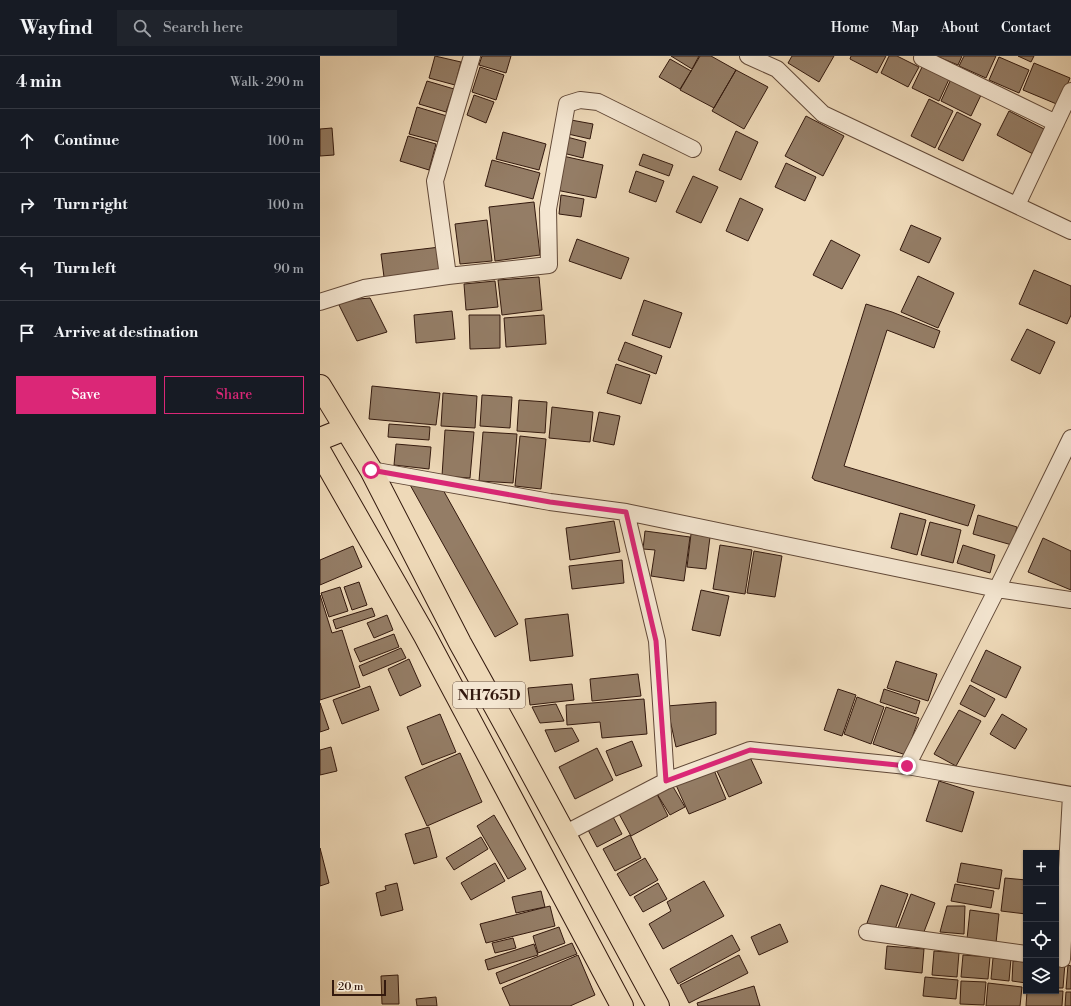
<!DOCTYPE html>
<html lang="en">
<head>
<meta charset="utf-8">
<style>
	:root { --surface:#171b24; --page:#20242c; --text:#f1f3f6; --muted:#9ea1a6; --line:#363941; --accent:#db2777 }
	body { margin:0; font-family:"Libre Bodoni",serif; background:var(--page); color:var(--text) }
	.controls { position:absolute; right:12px; bottom:12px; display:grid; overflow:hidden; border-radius:0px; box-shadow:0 1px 3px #0004 }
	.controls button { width:36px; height:36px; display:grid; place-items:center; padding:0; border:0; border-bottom:1px solid var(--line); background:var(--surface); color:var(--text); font:20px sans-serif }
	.scale { position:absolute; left:12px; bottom:10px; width:54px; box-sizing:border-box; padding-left:4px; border:2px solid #33190e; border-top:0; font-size:11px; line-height:14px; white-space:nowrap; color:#33190e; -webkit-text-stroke:3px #f4e6d1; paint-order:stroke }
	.stop { position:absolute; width:12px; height:12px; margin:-9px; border:3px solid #db2777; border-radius:50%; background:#fff }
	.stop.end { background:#db2777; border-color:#fff; box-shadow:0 1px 4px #0008 }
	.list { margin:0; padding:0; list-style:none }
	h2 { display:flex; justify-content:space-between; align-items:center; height:52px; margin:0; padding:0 16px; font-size:17px }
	h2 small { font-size:13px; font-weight:400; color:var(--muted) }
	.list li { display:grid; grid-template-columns:26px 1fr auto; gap:12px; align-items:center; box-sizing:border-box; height:64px; padding:0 16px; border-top:1px solid var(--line) }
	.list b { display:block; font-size:15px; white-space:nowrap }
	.list em { font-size:13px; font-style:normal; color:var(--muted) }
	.actions { display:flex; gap:8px; padding:12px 16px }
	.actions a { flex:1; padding:9px 0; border:1px solid var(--accent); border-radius:0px; text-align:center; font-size:14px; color:var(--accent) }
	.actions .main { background:var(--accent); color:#fff }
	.icon { flex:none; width:22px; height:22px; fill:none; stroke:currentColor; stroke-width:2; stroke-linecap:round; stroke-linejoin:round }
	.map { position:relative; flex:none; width:751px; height:950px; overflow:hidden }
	header { display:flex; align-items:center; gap:24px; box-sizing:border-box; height:56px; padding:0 20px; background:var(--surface); border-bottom:1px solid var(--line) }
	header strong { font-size:19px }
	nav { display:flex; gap:22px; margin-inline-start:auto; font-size:14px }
	.search { width:280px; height:36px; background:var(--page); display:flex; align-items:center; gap:10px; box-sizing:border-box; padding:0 14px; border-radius:0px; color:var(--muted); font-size:15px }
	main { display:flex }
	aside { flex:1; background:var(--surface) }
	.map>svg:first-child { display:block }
	.building { fill:#947d66; stroke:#33190e }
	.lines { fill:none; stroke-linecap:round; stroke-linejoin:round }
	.minor-casing { stroke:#624938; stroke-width:18 }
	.primary-casing { stroke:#33190e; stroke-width:24 }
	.trunk-casing { stroke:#33190e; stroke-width:24 }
	.minor { stroke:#f4e6d1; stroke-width:16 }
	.primary { stroke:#eed9b8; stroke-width:22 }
	.trunk { stroke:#eed9b8; stroke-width:22 }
	.route { stroke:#db2777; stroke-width:5 }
	.labels { text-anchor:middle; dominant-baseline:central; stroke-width:3.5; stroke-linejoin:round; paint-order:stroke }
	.shield { fill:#f4e6d1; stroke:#6d5648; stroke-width:1 }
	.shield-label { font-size:15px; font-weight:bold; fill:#33190e }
</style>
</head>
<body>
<header>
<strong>Wayfind</strong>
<div class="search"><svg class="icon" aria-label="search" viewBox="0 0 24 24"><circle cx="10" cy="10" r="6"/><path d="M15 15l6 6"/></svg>Search here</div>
<nav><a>Home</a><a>Map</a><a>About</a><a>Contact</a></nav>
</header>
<main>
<aside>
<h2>4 min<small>Walk · 290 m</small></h2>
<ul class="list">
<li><svg class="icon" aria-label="ahead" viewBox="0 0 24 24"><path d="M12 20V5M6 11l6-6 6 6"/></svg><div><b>Continue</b></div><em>100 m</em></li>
<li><svg class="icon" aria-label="right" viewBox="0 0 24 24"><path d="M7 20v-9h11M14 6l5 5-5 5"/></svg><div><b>Turn right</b></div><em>100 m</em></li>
<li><svg class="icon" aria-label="left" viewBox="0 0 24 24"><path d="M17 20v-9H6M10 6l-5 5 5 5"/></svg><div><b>Turn left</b></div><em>90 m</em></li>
<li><svg class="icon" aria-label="arrive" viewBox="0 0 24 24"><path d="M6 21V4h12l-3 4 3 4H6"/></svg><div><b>Arrive at destination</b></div></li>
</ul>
<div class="actions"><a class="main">Save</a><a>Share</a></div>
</aside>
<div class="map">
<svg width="751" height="950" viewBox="0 0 751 950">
	<rect width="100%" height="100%" fill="#eed9b8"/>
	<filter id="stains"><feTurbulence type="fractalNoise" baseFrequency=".005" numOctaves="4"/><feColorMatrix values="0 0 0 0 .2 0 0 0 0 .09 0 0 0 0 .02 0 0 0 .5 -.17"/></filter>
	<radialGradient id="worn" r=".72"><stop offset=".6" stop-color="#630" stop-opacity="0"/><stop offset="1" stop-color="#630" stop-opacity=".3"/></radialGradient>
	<path class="building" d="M115 0 141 6 135 29 109 22Z
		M162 0H191L186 17 159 9Z
		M351 0H379L372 13Z
		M380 0H391L416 14 394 52 360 34Z
		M472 0H514L499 26 468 7Z
		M531 0H566L557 17 530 3Z
		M569 0H577L599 11 588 31 561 17Z
		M616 0H642L638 9Z
		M644 0H676L666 22 639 10Z
		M698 0H714L711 6Z
		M679 1 709 14 699 37 669 24Z
		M350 3 371 15 360 33 339 21Z
		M714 7 750 22 739 49 703 34Z
		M603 9 630 21 619 45 592 32Z
		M160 11 184 19 176 44 152 36Z
		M416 14 448 31 424 73 392 55Z
		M631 23 662 37 651 60 621 45Z
		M107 25 134 33 126 56 99 48Z
		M154 39 174 46 166 67 147 59Z
		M609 43 633 55 615 92 591 80Z
		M97 51 127 60 119 86 89 78Z
		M689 55 726 74 713 98 677 79Z
		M637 56 661 68 643 105 618 93Z
		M486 60 524 80 503 120 465 100Z
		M251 64 273 68 270 83 248 78Z
		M12 72 14 99 0 100V73Z
		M416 75 438 86 421 124 399 114Z
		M183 76 226 88 219 114 176 103Z
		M88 80 116 88 109 114 80 105Z
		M247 81 266 86 263 102 243 97Z
		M323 98 353 109 349 120 319 109Z
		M243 100 283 109 276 142 236 134Z
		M172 104 220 117 213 143 165 130Z
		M466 107 496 121 485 145 455 131Z
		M316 115 344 125 336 146 309 136Z
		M373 120 398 131 381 167 356 156Z
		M241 139 264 143 261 161 239 158Z
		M420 142 443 153 428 185 406 175Z
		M214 146 220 199 175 205 169 151Z
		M167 164 172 205 140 208 135 168Z
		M591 169 621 182 609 207 580 194Z
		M257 183 309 202 301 223 249 205Z
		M511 184 540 199 522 233 493 219Z
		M120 191 123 214 64 221 61 198Z
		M714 214 751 230V259L747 268 699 248Z
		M598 220 634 237 618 272 581 256Z
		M219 221 222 254 182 259 178 224Z
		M175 225 178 251 146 254 144 228Z
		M50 242 67 276 37 285 17 245Z
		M324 244 362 257 350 292 312 279Z
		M546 248 572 256 620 275 614 292 567 274 524 410 655 449 648 470 494 424V423L492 422Z
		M132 255 135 283 96 287 94 259Z
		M149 259H180V292L150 293Z
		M224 259 226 288 186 291 184 262Z
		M707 273 735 286 720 318 691 304Z
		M305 286 342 300 336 318 298 304Z
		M296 308 330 319 321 348 287 337Z
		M52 330 120 337 116 369 49 363Z
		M123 337 157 340 155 372 121 370Z
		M162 339 192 341 190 372 160 370Z
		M199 344 227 346 225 377 197 375Z
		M232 351 273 356 270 386 229 382Z
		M279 356 300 360 294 389 273 385Z
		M69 368 110 371 109 384 68 381Z
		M125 374 154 376 150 422 122 420Z
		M163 376 197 378 193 427 159 425Z
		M200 380 226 383 221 433 195 430Z
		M76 388 111 391 109 413 74 409Z
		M89 427 122 432 198 568 175 581Z
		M580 457 606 464 597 499 571 492Z
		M658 459 697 471 692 489 653 478Z
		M294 465 300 496 250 504 246 472Z
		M610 466 641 474 633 507 601 499Z
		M325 475 370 481 364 525 331 520 335 494 323 493Z
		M371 478 390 481 386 513 367 511Z
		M723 482 751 495V534L708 516Z
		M400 489 432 494 425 538 393 533Z
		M643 489 675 499 670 517 637 507Z
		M33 490 42 511 0 529V504Z
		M434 495 462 500 455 541 427 537Z
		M302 504 304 527 252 533 249 510Z
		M39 526 47 549 32 554 24 531Z
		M20 531 28 555 9 561 1 537Z
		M381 534 409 540 400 580 372 574Z
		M0 539 12 577 22 574 40 631 0 644Z
		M52 552 55 560 16 573 13 564Z
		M248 558 253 600 210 605 205 563Z
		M67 559 73 574 54 582 47 567Z
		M74 578 79 591 40 606 34 593Z
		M81 592 86 602 43 620 39 610Z
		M666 594 701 611 686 642 651 625Z
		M89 603 101 630 80 640 68 613Z
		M576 605 617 618 608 645 567 632Z
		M318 618 321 640 272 645 270 623Z
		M252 628 254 644 210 649 208 632Z
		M650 629 675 643 665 661 640 648Z
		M50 630 59 654 22 668 13 644Z
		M518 633 536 639 522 680 504 674Z
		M564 633 600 645 596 658 560 646Z
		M537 641 564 651 551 688 524 678Z
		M324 643 327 678 282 682 280 666 247 669 246 649Z
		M396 646V678L356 691 347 650Z
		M0 647 9 673 0 676Z
		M236 648 244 665 220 667 212 651Z
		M566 651 599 662 586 699 553 688Z
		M639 654 661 665 636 710 614 698Z
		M120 658 136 696 102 709 87 671Z
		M682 658 707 673 695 693 670 678Z
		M252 672 259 685 235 696 225 674Z
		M312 685 322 710 296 720 286 695Z
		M11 691 17 715 0 719V694Z
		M277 692 293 724 255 743 239 711Z
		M140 697 162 746 107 770 85 721Z
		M429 699 442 727 409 741 396 713Z
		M394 714 406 743 369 758 356 729Z
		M619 725 654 736 642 776 606 765Z
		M352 729 365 751 350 759 337 738Z
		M336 736 348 760 311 780 298 756Z
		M174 759 206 813 188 823 157 770Z
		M292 759 302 778 277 791 267 772Z
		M109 771 117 801 94 808 85 778Z
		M310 779 321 802 295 815 283 793Z
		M161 781 168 793 134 814 126 802Z
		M0 792 9 827 0 830Z
		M325 802 338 824 310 840 297 818Z
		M175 807 185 825 151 844 141 827Z
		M641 807 682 814 679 833 637 826Z
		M685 822 706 824V858L681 855Z
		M384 825 404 860 343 893 329 868 351 855 347 846Z
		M77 827 83 854 61 860 56 837 66 834 65 830Z
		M338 827 347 843 323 856 314 841Z
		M635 828 674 835 671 852 631 845Z
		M561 829 588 838 574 876 547 867Z
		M221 835 225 851 196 857 192 841Z
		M591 838 615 847 602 881 578 872Z
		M230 850 235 870 166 887 160 868Z
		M627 850H645L644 878 620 876Z
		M650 854 679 858 676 887 647 883Z
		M460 868 468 886 439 899 431 881Z
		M239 871 245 887 218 897 213 880Z
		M412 879 420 894 358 928 350 913Z
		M193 882 196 892 175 897 172 887Z
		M252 887 257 898 180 928 176 917Z
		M214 888 218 899 168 914 165 904Z
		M567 890 604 893 602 917 565 913Z
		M614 895 639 897 637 921 612 919Z
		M258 899 275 939 250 950H190L182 932Z
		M419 899 428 917 369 947 360 929Z
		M643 899 670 901 668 923 641 921Z
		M673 902 691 903 689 925 671 923Z
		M693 905 706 906V927L692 925Z
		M736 906 745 907 743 932H736Z
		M748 909 751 910V933H746Z
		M78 919 79 948H62L61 920Z
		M605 921 638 924 636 943 603 940Z
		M641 925 666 926 664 949 640 948Z
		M668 927 702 931 700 950H666Z
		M434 930 440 950H378L377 947Z
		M707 935H743L742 950H706Z
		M746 936H751V950H745Z
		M116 941 117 950H97L96 943Z"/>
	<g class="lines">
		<g class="minor-casing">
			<path id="minor" d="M428 0 457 13 503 58 751 175
				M602 2 736 67
				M697 149 751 35
				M128 220 115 125 152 0
				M0 246 44 232 128 220 229 209 228 153 247 48 260 44 278 46 373 93
				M51 414 230 446 306 456 677 533 751 544
				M306 456 337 585 346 725 430 694 587 710 751 739
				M587 710 677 533 751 382
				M244 778 346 725
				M547 876 706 898
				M742 903 751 739"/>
		</g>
		<g class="primary-casing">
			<path id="primary" d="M0 383 25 373"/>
		</g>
		<g class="trunk-casing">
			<path id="trunk" d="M0 330 51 414 140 587 192 681 338 950
				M0 396 105 580 302 950"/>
		</g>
		<use href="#minor" class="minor"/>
		<use href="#primary" class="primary"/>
		<use href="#trunk" class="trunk"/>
	</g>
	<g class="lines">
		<path class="route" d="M51 414 230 446 306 456 336 585 346 725 430 694 587 710"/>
	</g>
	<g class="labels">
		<rect class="shield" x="133" y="626" width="72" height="26" rx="3"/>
		<g class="shield-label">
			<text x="169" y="639">NH765D</text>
		</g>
	</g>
	<rect width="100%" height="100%" filter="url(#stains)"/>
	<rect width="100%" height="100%" fill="url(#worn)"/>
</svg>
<div class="controls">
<button>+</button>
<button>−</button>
<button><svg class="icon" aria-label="locate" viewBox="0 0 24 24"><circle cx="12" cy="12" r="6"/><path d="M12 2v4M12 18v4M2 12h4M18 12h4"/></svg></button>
<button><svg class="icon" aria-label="layers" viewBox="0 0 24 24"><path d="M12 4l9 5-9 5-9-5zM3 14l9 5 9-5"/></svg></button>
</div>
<div class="scale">20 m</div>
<div class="stop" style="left:51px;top:414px"></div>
<div class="stop end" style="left:587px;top:710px"></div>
</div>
</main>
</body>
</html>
